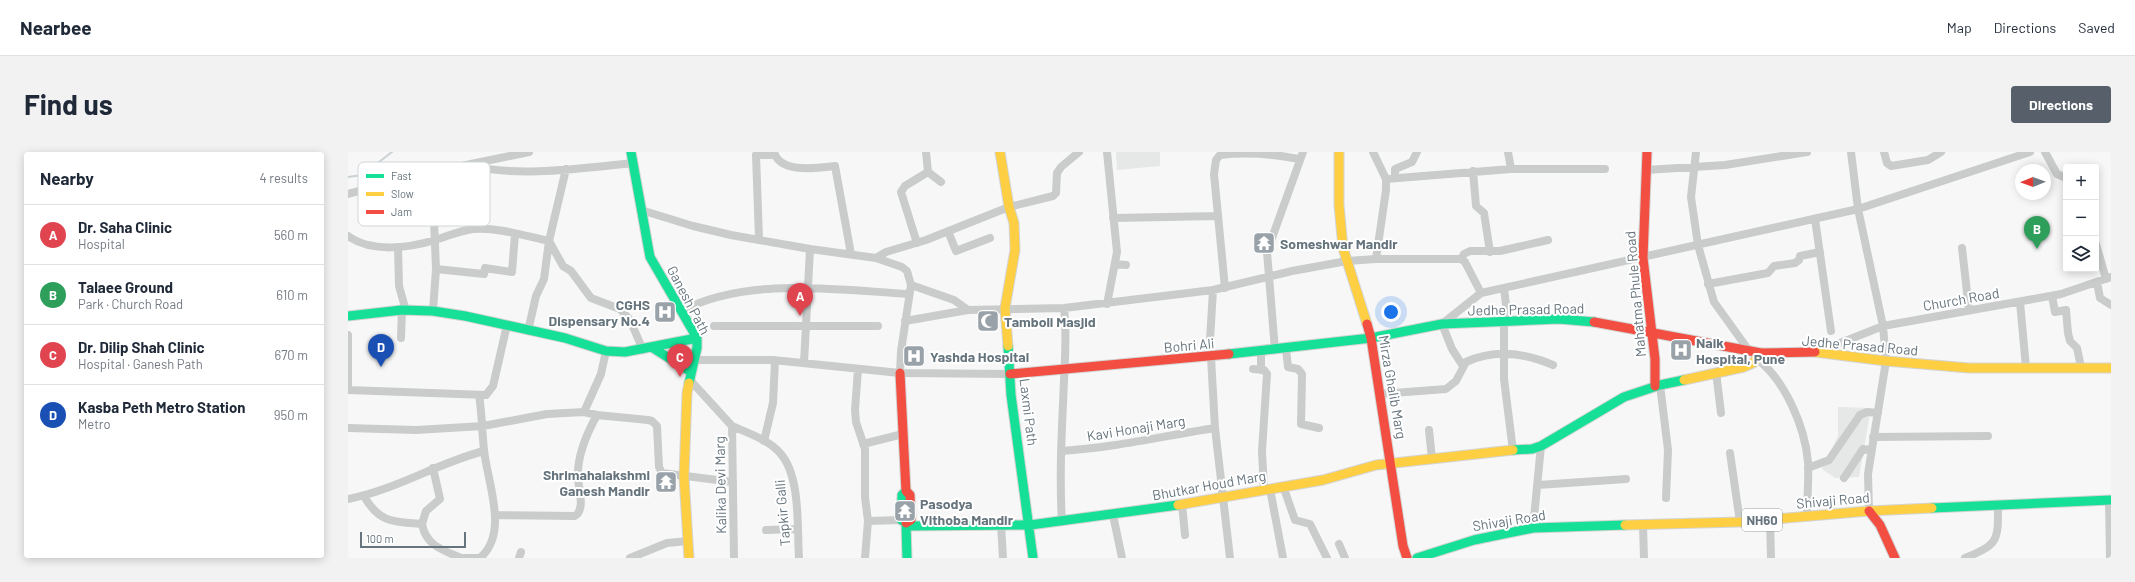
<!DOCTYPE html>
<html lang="en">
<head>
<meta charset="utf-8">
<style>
	:root { --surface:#fff; --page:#f2f2f3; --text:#1f2937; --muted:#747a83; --line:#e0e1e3; --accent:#565f6a }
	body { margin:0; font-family:Barlow,sans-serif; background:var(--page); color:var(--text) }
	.controls { position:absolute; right:12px; top:12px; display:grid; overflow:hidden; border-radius:4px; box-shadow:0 2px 10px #0003 }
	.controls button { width:36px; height:36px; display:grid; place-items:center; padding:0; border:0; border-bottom:1px solid var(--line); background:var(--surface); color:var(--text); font:20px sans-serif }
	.compass { position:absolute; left:1667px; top:12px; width:36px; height:36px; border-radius:50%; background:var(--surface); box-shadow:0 2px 10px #0003; rotate:269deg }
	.scale { position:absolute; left:12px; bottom:10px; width:106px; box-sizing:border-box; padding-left:4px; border:2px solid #66747d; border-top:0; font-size:11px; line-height:14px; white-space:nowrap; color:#66747d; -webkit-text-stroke:3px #fff; paint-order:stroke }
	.you { position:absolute; left:1043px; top:160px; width:14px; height:14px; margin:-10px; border:3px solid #fff; border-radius:50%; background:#1a73e8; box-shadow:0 0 0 6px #1a73e833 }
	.badge { display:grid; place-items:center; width:26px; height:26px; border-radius:50%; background:var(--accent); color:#fff; font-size:13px; font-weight:700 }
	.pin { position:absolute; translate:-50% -33px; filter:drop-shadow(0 1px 2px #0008) }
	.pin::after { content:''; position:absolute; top:21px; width:14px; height:12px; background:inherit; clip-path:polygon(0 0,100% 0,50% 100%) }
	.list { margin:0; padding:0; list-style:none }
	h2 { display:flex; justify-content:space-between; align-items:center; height:52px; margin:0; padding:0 16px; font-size:17px }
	h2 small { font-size:13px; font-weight:400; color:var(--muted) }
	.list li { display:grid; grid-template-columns:26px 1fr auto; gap:12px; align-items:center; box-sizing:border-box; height:60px; padding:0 16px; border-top:1px solid var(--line) }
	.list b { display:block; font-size:15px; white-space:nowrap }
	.list p { margin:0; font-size:13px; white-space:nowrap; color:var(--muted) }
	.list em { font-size:13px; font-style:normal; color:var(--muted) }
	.icon { flex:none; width:22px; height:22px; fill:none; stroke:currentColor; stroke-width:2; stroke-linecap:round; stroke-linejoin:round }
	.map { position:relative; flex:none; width:1763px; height:406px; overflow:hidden; border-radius:4px }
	header { display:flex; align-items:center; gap:24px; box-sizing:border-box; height:56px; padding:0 20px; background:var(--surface); border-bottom:1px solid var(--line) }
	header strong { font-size:19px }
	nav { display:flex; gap:22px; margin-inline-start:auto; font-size:14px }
	.intro { display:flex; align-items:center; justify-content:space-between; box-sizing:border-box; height:96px; padding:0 24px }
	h1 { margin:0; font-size:28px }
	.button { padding:10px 18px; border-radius:4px; background:var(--accent); color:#fff; font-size:14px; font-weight:700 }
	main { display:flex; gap:24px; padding:0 24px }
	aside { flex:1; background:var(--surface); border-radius:4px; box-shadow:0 2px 10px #0003 }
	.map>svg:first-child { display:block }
	.built { fill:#e6e7e7 }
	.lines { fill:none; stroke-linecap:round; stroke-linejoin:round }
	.stream { stroke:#cad2d4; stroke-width:2 }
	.fast-casing { stroke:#d3d4d4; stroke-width:11 }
	.slow-casing { stroke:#d3d4d4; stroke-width:11 }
	.jam-casing { stroke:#d3d4d4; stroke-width:11 }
	.street { stroke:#cacccc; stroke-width:8 }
	.fast { stroke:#16e098; stroke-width:9 }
	.slow { stroke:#ffcf43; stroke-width:9 }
	.jam { stroke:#f24e42; stroke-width:9 }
	.labels { text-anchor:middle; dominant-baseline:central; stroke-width:4; stroke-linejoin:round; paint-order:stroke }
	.shield { fill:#fff; stroke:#949ea4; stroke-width:1 }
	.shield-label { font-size:13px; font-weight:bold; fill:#66747d }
	.poi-label { font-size:14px; font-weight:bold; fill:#66747d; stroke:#fff; text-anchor:start }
	.street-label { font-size:14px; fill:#66747d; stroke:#fff }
	.key { fill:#fff; stroke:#d1d5d8; stroke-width:1 }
	.key-label { font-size:11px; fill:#66747d }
</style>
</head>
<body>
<header>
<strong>Nearbee</strong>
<nav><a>Map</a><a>Directions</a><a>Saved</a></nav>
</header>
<div class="intro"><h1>Find us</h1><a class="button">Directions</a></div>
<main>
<aside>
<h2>Nearby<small>4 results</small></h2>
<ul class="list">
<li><span class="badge" style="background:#e0444e">A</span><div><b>Dr. Saha Clinic</b><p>Hospital</p></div><em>560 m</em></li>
<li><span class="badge" style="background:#2e9e5b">B</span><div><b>Talaee Ground</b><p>Park · Church Road</p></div><em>610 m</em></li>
<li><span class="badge" style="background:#e0444e">C</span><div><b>Dr. Dilip Shah Clinic</b><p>Hospital · Ganesh Path</p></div><em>670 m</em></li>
<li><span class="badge" style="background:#1a4fb4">D</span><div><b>Kasba Peth Metro Station</b><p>Metro</p></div><em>950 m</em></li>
</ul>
</aside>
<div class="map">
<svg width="1763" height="406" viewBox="0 0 1763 406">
	<rect width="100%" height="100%" fill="#f7f7f7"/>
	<path class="built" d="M768 0H812V14L769 18Z
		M1490 255 1523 256 1511 325 1487 326 1474 317 1490 284Z"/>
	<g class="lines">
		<path class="stream" d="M0 25 14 23 44 0"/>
		<g class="fast-casing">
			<path id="fast" d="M283 0 302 105 349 186V196L341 231
				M0 164 54 158 85 159 117 164 217 186 258 199 277 200 349 186
				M660 194 663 243 685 406
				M305 196 343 220
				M881 202 1023 186 1094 172 1211 167 1246 170
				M1165 298 1184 297 1193 294 1276 245 1312 233 1336 228
				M558 339 554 343 553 368 558 371 559 406
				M1584 356 1763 348
				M558 374 682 373 830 353
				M1069 406 1126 388 1185 376 1277 373"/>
		</g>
		<g class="slow-casing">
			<path id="slow" d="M652 0 661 55 666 71 667 98 657 156 660 194
				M991 0V53L995 96 1019 172
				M1467 200 1538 209 1621 216H1763
				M1336 228 1396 215 1405 211 1413 201
				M830 353 975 328 1028 313 1165 298
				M1277 373 1392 370 1521 359 1584 356
				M341 406 336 325 339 241 341 231"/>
		</g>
		<g class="jam-casing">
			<path id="jam" d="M1299 0 1295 106 1307 207V234
				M1246 170 1413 201 1467 200
				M1019 172 1023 186 1055 394 1059 406
				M552 221 558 339 562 343 563 368 558 371
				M662 222 881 202
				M1521 359 1532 373 1547 406"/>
		</g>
		<path class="street" d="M426 0C432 22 469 16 487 14L503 102
			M759 0 769 100 759 152
			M1025 0 1038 27V38L1028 107
			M1160 0 1163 17
			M1348 0 1343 45 1350 93 1366 150 1402 200
			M1503 0 1510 57 1535 174 1538 209 1520 322 1521 359
			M1536 0 1539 11 1543 14 1580 8 1593 0
			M1697 0 1709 22 1718 26
			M119 13C169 26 235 16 285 11
			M1298 18 1377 13 1459 0
			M1125 19 1128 54 1136 61 1142 100
			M84 20 88 117 85 159
			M580 20 593 30
			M1047 25V17L1064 10 1069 0
			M1038 27 1163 17H1257
			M0 42 84 20 181 0
			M293 58 345 74 383 83 462 97 528 106 538 100 578 88 661 55 705 44 708 41 709 21 713 15 731 0
			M765 66 870 64
			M1467 67 1483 179
			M600 79 608 99 642 86
			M0 84C23 101 61 96 87 88 100 84 111 79 125 77 150 75 177 84 201 89L215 114 223 119 243 146 272 157 282 168 295 198
			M411 87 408 3H427
			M569 91 553 40 557 34 580 20 578 0
			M1748 92 1758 127
			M50 95 51 134 58 159
			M1614 96 1621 158
			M528 106 554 115 559 119 563 133 553 199 552 221
			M1113 107 1116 102 1122 99H1152L1200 88
			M767 112 778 113
			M88 117 136 122 137 116 164 120 167 82
			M1749 130 1752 146 1763 153
			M1360 132 1420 121 1426 114 1447 111 1451 108 1452 104 1472 100
			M563 133 606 148 620 158
			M877 136 866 22 868 8 872 3C898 0 926 2 951 7
			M1156 136 1160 170
			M865 138 862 188 867 276 882 406
			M1704 144 1707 160 1718 158 1720 181 1722 189 1729 196 1733 215
			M1672 150 1678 216
			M333 159C400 124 489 138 561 142
			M557 169 620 158 716 156 865 138 944 119 999 109 1028 107H1113L1117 110 1133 141
			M1156 171V227L1165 299
			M366 174H530
			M180 179 188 144 196 127 201 89 218 17
			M0 183V237
			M53 186 54 158
			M938 197 940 215 950 217 954 222 953 272 971 276
			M927 198 919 100 955 0
			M1472 199 1535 174 1713 142 1763 125
			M913 200V218
			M1409 207C1437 228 1457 275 1460 310 1461 328 1459 347 1459 365
			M346 208H425L552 221 662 222
			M456 211 462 97
			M1115 214 1104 197 1094 172 1133 141 1510 57 1682 0
			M510 217 507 258 508 270 517 297V345L520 369 517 406
			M905 217 916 218 919 222 914 299 916 338
			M1368 220 1373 261
			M342 228 384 274 386 406
			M1312 233 1320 298 1318 346
			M0 238 138 243 145 234 159 173
			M1032 242 1098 237 1108 229 1118 210C1146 197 1177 201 1205 213
			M131 243C134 261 134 280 136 298 139 329 161 380 133 405
			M236 260 253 222 258 199
			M384 274C400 281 421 288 432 301 453 324 449 376 451 406
			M0 276 68 278 135 274 199 262 236 260 249 263 300 268 304 269 309 274 311 315 314 321 385 330
			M1081 278 1084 307
			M1525 285 1640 284
			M416 289 425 251 427 209
			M515 292 555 282
			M713 299C765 296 815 284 867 276
			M1382 301 1392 370
			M1460 316 1481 308 1512 263 1519 260 1530 261
			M1496 326 1515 297 1523 298
			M1190 333 1278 327
			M935 334 947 368 962 372 979 406
			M922 337 935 406
			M16 344C31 371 46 370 74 372 78 394 95 398 113 406
			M0 347C48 338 89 311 136 299
			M1761 349 1762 406
			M834 352 837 383
			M147 363 227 364C238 357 230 336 230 325 229 305 239 281 249 263
			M765 363 774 406
			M1422 368 1423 406
			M520 369 553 368
			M714 370C711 323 714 276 716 229 717 204 719 181 716 156
			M74 372 78 359 92 347 85 316
			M653 373 655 406
			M1295 373 1296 406
			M1185 376 1193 294
			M418 378 449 377
			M991 392 997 406
			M116 406H133
			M171 406 173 400
			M282 406 319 391 340 389
			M1617 406C1651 392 1650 389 1650 353"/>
		<use href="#fast" class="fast"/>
		<use href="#slow" class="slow"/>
		<use href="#jam" class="jam"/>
	</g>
	<defs>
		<g id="temple-square" transform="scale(1.15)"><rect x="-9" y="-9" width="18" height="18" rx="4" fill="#99a2a8" stroke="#fff"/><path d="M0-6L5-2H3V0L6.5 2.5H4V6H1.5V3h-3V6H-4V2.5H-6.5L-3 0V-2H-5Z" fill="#fff"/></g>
		<g id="hospital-square" transform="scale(1.15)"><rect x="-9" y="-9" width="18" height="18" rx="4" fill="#99a2a8" stroke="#fff"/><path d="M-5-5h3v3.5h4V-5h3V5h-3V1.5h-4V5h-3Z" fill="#fff"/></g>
		<g id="mosque-square" transform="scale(1.15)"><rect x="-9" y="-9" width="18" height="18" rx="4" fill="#99a2a8" stroke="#fff"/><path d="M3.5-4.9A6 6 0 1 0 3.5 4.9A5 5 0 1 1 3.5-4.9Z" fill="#fff"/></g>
	</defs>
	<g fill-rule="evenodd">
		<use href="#temple-square" x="916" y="91"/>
		<use href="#hospital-square" x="317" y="160"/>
		<use href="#mosque-square" x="640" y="169"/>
		<use href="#hospital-square" x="1333" y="198"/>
		<use href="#hospital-square" x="566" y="204"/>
		<use href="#temple-square" x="318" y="330"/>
		<use href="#temple-square" x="557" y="359"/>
	</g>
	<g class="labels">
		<rect class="shield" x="1394" y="357" width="40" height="22" rx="3"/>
		<g class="shield-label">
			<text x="1414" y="368">NH60</text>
		</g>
		<g class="poi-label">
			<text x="932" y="91">Someshwar Mandir</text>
			<text x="302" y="152" text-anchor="end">CGHS<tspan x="302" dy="16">Dispensary No.4</tspan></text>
			<text x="656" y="169">Tamboli Masjid</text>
			<text x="1348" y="190">Naik<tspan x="1348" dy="16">Hospital, Pune</tspan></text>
			<text x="582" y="204">Yashda Hospital</text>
			<text x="302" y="322" text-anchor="end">Shrimahalakshmi<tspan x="302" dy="16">Ganesh Mandir</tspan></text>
			<text x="572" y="351">Pasodya<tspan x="572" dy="16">Vithoba Mandir</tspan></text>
		</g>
		<g class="street-label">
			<text transform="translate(1287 142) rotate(-95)">Mahatma Phule Road</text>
			<text transform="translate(1613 147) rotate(-10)">Church Road</text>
			<text transform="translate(341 148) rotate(62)">Ganesh Path</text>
			<text transform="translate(1178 157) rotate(-1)">Jedhe Prasad Road</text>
			<text transform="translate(841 193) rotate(-5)">Bohri Ali</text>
			<text transform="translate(1512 193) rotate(5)">Jedhe Prasad Road</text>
			<text transform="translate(1045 235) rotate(80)">Mirza Ghalib Marg</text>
			<text transform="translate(681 260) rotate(83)">Laxmi Path</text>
			<text transform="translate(788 276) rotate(-9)">Kavi Honaji Marg</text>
			<text transform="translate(372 333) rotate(-91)">Kalika Devi Marg</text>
			<text transform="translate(861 333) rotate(-10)">Bhutkar Houd Marg</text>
			<text transform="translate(1485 348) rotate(-5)">Shivaji Road</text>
			<text transform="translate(434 361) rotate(-95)">Tapkir Galli</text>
			<text transform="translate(1161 368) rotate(-9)">Shivaji Road</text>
		</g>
	</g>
	<rect x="10" y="10" width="132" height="64" rx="6" class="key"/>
	<rect x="18" y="22" width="18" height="4" fill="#16e098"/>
	<rect x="18" y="40" width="18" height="4" fill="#ffcf43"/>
	<rect x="18" y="58" width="18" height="4" fill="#f24e42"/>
	<g class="key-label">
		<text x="43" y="28">Fast</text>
		<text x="43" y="46">Slow</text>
		<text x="43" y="64">Jam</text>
	</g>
</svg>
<div class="controls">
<button>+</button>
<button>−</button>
<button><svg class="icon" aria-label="layers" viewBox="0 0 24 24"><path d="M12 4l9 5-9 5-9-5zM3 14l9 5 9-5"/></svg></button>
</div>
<svg class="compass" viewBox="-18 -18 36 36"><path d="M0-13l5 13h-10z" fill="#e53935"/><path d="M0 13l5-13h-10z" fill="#747a83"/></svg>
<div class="scale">100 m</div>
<div class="you"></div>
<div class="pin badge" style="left:452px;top:164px;background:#e0444e">A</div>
<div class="pin badge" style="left:1689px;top:97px;background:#2e9e5b">B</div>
<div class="pin badge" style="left:332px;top:225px;background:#e0444e">C</div>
<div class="pin badge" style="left:33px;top:215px;background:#1a4fb4">D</div>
</div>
</main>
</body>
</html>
